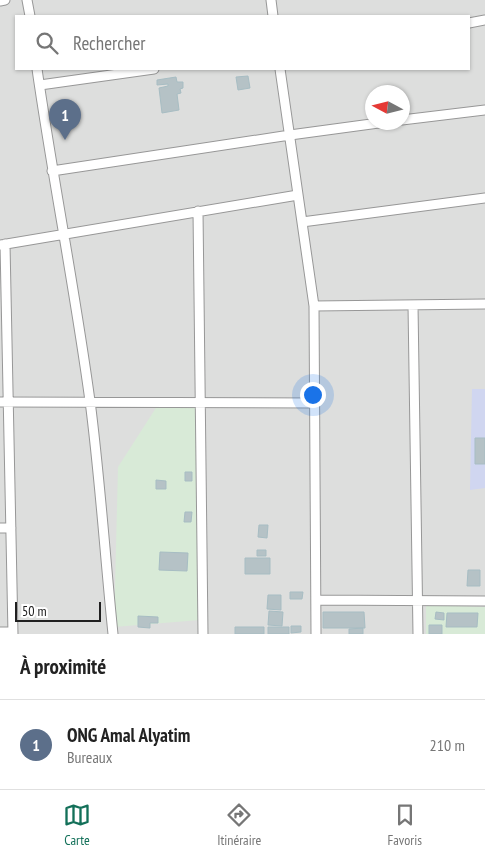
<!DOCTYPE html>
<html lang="fr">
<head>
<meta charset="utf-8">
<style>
	:root { --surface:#fff; --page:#f6f6f6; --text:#222; --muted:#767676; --line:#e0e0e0; --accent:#137059 }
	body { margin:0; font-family:"PT Sans Narrow",sans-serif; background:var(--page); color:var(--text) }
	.compass { position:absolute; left:365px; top:85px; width:45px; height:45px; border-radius:50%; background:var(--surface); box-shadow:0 1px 4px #0004; rotate:277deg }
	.scale { position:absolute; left:15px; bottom:12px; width:86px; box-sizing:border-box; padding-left:5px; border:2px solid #202020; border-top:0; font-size:14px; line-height:18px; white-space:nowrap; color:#202020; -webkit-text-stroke:4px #fff; paint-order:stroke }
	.you { position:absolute; left:312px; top:394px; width:18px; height:18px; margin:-12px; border:4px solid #fff; border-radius:50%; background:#1a73e8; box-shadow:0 0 0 8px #1a73e833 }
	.badge { display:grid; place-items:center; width:32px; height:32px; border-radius:50%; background:var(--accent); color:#fff; font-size:16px; font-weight:700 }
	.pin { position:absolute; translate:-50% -41px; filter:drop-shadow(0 1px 2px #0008) }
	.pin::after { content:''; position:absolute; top:26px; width:18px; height:15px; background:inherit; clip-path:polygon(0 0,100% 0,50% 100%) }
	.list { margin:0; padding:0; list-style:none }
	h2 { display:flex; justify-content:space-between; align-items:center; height:65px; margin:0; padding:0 20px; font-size:21px }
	h2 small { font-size:16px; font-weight:400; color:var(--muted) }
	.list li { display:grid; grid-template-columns:32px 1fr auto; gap:15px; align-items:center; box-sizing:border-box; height:90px; padding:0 20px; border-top:1px solid var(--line) }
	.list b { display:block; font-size:19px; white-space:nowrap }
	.list p { margin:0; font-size:16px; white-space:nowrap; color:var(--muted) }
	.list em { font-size:16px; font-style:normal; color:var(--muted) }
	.icon { flex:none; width:28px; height:28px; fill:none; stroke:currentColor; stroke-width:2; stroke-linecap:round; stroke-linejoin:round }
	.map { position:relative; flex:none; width:485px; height:634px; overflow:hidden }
	.search { position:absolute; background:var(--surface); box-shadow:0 1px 4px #0004; left:15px; right:15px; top:15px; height:55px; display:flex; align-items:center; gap:12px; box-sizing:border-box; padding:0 18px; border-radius:0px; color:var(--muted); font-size:19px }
	.sheet { height:155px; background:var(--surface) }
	nav { display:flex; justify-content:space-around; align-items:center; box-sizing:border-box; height:70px; border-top:1px solid var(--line); background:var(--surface); font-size:14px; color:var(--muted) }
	nav a { display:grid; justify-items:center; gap:2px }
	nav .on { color:var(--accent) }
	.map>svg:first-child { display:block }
	.residential { fill:#dddedd; fill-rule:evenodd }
	.industrial { fill:#d8ead7 }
	.farmland { fill:#d0d6f0 }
	.building { fill:#b5c2c6; stroke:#a7bdc3 }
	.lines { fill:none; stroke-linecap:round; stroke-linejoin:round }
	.minor-casing { stroke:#979797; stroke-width:11 }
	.minor { stroke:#fff; stroke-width:9 }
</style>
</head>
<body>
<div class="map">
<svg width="485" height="634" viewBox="0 0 485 634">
	<rect width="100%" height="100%" fill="#e6ecf1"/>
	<path class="residential" d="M0 0H485V634H0ZM16 16H469V69H16ZM372 92H402V122H372Z"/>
	<path class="industrial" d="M161 400 197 403 200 620 114 627 118 467Z
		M426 605 485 607V634H426Z"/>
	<path class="farmland" d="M472 389H485V488L470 490Z"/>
	<path class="building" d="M248 76 250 88 238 90 236 77Z
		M176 77 177 82H183V88L180 89 181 93 177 94 179 110 162 113 159 88 168 86V84L157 85V80Z
		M475 438H485V464H475Z
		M185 472H192V481H185Z
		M156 480 166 481V489H156Z
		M185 512H192L191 522H184Z
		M259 525H268L267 538 258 537Z
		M257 550H266V556H257Z
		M160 552 188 553 187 571 159 570Z
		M245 558H270V574H245Z
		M468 570H480V586H467Z
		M290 592H303L302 599H290Z
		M268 595H281V610L267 609Z
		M269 611 283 612 282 626 268 625Z
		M323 612H364L365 628H323Z
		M436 612 444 613V620L435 619Z
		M447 613H478L477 627H446Z
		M138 616 158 617V623H150V628L138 627Z
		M429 625H442V634H429Z
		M291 626H301V632L291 633Z
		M235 627H264V634H235Z
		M268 627H289V634H268Z
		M363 628V634H349V629Z"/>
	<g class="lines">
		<g class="minor-casing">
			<path id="minor" d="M27 0 30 16
				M271 0 273 16
				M0 1 5 0
				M469 23 485 20
				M37 69C53 180 75 290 90 401 100 478 105 556 113 634
				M280 69 314 306 316 634
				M40 85 154 69
				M402 120 485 110
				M52 171 290 135 386 122
				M198 211 203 634
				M302 222 485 198
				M5 244 13 634
				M0 245 298 195
				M413 305 418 634
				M314 306 485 304
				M0 402 315 403
				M0 528H11
				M316 600 485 601
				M0 632H13"/>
		</g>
		<use href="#minor" class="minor"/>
	</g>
</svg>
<svg class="compass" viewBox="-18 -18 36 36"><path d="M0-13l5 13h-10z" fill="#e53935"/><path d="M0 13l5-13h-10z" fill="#767676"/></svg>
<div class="scale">50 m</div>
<div class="you"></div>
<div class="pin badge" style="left:65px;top:140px;background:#5c6f8a">1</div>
<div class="search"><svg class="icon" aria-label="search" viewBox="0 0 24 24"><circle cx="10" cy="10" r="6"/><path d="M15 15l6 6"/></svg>Rechercher</div>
</div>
<section class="sheet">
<h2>À proximité<small></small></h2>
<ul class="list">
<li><span class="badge" style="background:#5c6f8a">1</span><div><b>ONG Amal Alyatim</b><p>Bureaux</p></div><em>210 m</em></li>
</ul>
</section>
<nav>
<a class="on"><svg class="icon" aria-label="map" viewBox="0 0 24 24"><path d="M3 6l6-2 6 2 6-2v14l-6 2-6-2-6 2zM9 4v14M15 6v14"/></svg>Carte</a>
<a><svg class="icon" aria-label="directions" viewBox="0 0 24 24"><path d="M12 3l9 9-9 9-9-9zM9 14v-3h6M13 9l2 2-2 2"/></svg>Itinéraire</a>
<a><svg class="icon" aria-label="saved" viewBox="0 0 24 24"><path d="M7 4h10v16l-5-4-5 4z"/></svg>Favoris</a>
</nav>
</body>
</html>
